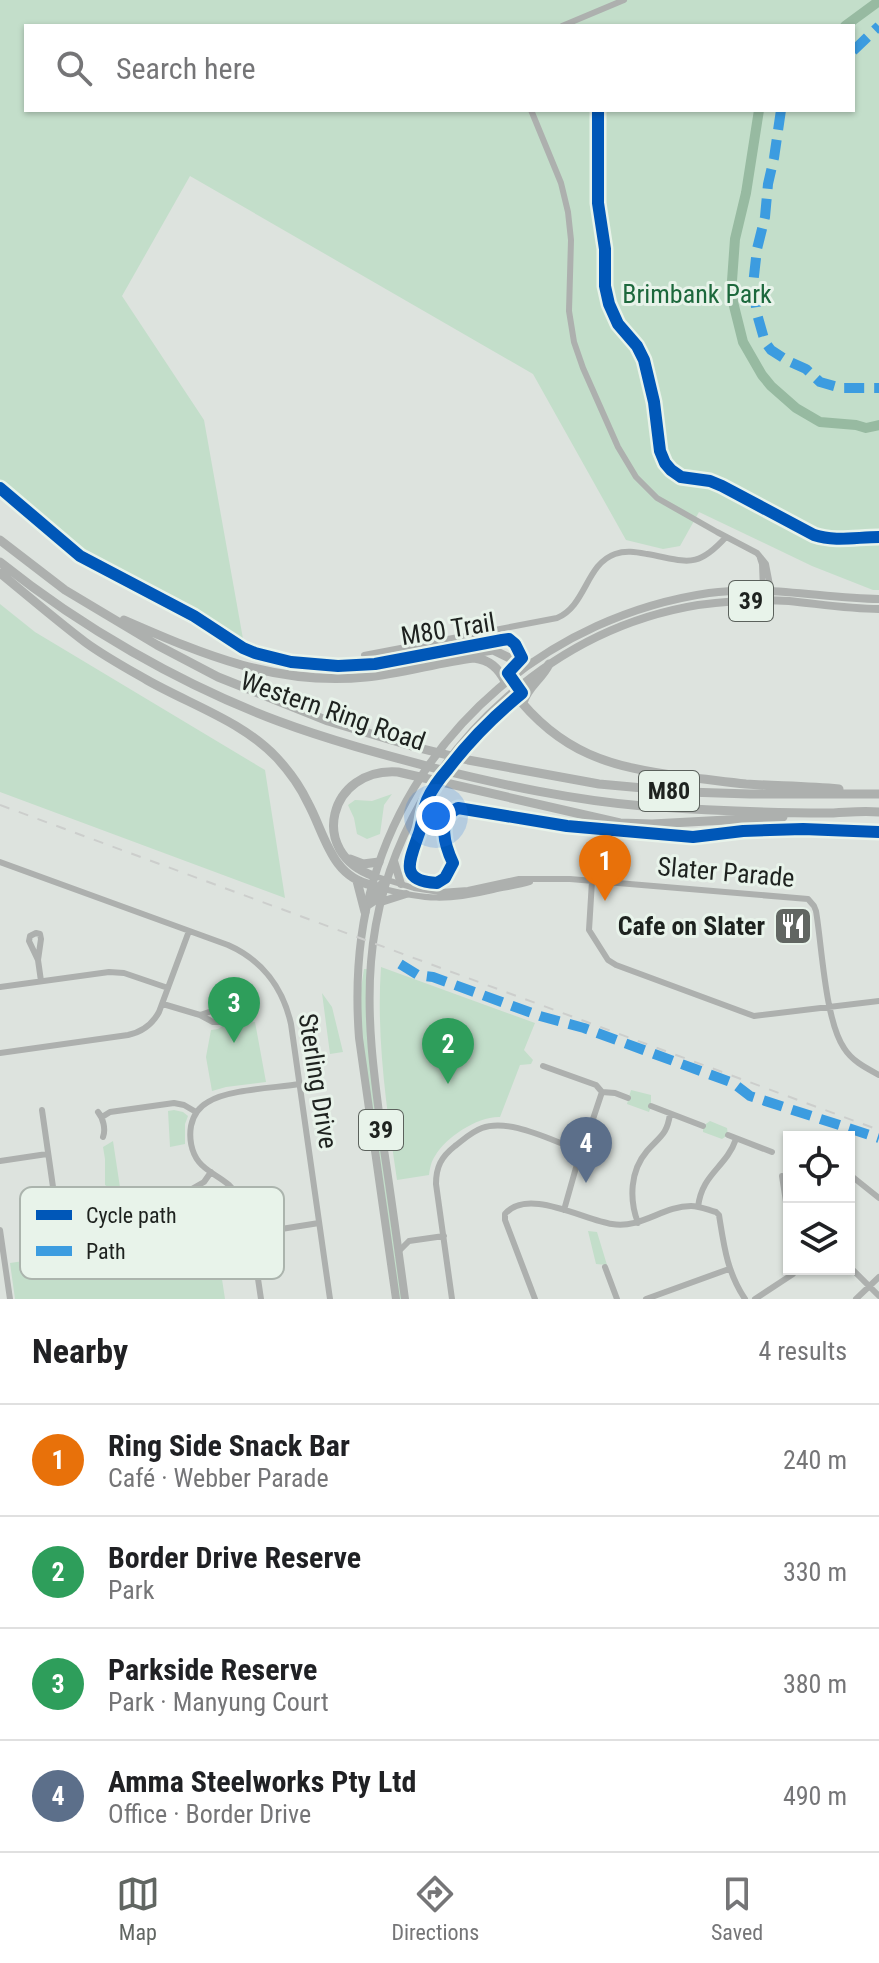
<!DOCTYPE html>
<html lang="en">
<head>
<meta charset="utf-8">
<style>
	:root { --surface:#fff; --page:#f6f6f6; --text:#202124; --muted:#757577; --line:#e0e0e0; --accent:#616662 }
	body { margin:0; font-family:"Roboto Condensed",sans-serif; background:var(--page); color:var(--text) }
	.controls { position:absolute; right:24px; bottom:24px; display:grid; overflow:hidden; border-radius:0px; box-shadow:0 2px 6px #0004 }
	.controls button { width:72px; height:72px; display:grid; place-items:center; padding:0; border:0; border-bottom:2px solid var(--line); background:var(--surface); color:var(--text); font:40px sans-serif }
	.you { position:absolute; left:436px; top:816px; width:28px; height:28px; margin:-20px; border:6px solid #fff; border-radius:50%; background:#1a73e8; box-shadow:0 0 0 12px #1a73e833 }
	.badge { display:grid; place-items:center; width:52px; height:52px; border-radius:50%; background:var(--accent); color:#fff; font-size:26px; font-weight:700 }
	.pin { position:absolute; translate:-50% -66px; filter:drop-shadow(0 2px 4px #0008) }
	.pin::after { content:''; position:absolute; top:42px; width:28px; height:24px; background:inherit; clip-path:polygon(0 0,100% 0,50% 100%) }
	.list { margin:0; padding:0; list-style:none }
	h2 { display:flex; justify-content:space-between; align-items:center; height:104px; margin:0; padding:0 32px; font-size:34px }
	h2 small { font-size:26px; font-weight:400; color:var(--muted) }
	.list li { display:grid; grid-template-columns:52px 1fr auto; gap:24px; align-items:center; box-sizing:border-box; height:112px; padding:0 32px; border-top:2px solid var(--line) }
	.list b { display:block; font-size:30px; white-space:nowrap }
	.list p { margin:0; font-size:26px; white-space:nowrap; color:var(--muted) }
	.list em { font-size:26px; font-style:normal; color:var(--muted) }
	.icon { flex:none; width:44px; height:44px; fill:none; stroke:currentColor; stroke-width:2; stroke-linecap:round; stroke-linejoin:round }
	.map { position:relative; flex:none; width:879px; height:1299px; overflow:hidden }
	.search { position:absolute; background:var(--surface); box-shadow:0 2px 6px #0004; left:24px; right:24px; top:24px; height:88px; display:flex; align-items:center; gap:20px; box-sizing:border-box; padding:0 28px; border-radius:0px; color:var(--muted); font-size:30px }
	.sheet { height:552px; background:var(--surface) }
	nav { display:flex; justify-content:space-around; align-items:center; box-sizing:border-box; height:112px; border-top:2px solid var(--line); background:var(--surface); font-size:22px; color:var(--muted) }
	nav a { display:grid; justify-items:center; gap:4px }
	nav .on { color:var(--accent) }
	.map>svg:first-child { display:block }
	.green { fill:#c3deca; fill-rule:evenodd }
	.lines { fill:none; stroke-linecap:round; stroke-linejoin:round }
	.river { stroke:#97baa1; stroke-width:10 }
	.minor { stroke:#adb0ae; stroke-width:6 }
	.major { stroke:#adb0ae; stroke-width:8 }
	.highway { stroke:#adb0ae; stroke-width:9 }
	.rail { stroke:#cccecc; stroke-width:2; stroke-dasharray:10 10; stroke-linecap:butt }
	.quiet { stroke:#3c9ce0; stroke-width:10; stroke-dasharray:20 10; stroke-linecap:butt }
	.cycleway-casing { stroke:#e8f3ea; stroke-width:17 }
	.cycleway { stroke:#0057b8; stroke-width:12 }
	.labels { text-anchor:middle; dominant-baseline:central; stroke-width:6; stroke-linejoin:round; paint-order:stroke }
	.shield { fill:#e8f3ea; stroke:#5b615c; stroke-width:2 }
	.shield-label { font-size:24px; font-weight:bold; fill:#1e221f }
	.park-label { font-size:26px; fill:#1c683c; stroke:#e8f3ea }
	.street-label { font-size:26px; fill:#1e221f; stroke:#e8f3ea }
	.poi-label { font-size:26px; font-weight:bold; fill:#1e221f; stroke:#e8f3ea; text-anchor:end }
	.key { fill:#e8f3ea; stroke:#abb4ad; stroke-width:2 }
	.key-label { font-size:22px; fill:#1e221f }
</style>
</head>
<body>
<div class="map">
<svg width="879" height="1299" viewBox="0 0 879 1299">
	<rect width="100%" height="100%" fill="#dde3de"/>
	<path class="green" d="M0 0H879V590H873L812 566 699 512 680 546 663 549 626 540 533 374 190 176 122 296 204 420 245 650 65 553 0 497ZM26 26H853V110H26Z
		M0 604 35 632 265 770 285 898 0 792Z
		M392 794 384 805 380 834 367 839 357 834 354 818 348 805 355 800 372 801Z
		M381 967 535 1023 524 1050 533 1060 531 1064 520 1065 500 1117C478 1116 446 1137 435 1156 431 1162 430 1168 429 1175L397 1180C387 1110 376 1039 381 967Z
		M364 969H368L367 1010 402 1299H399L362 1039 360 995Z
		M322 993 332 1007 343 1052 330 1054Z
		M255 1022 266 1082 226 1087 212 1091 206 1057 211 1030 218 1029 224 1025Z
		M631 1090 651 1095V1106L649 1112 627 1104Z
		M174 1110 183 1112 188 1116 185 1124V1144L170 1147 168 1111Z
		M710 1121 727 1128 728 1135 722 1139 703 1132V1126Z
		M113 1141 121 1194 120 1196 105 1185V1159L103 1147Z
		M212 1227 215 1233 225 1299H15L10 1263 118 1247 116 1231 125 1230 128 1245 172 1240Z
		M588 1231 597 1232 607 1265 596 1264Z"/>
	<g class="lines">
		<path class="river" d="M845 26 879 1
			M759 110 746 193 735 239 732 281 733 302 743 342 762 375 771 386 796 408 820 422 856 425 866 428 879 425"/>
		<path class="minor" d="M562 26 624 0
			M531 110 561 183 568 212 571 240 569 311 574 342 583 368 618 447 636 477 657 498 717 532 757 553 766 564 771 590
			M760 558 762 564 763 590
			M364 655 557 618C586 606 586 564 615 554 626 550 636 552 647 554 687 561 696 570 726 537
			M0 862 228 945C262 960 283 988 291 1024L330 1299
			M374 876 414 888 440 892 468 890 519 879H570L808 899 814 906 816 911C822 946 825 1020 844 1048 852 1061 866 1068 879 1075
			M592 881 589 930 608 960 616 965 754 1016 879 1001
			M380 888C426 900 447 901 493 890 505 887 518 886 530 882
			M38 960 29 941 30 936 36 933 40 934 41 939 38 960 41 981
			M0 987 109 972 124 973 168 988
			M163 1004 200 1015 213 1022H219L222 1017 221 1013 215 1010 200 1015
			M0 1053 128 1035C142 1032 152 1025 159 1012L189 931
			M543 1066 596 1085 602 1092 585 1143 577 1150
			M602 1092 615 1093 628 1098
			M651 1106 703 1126
			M42 1110 54 1194
			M98 1112C103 1118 106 1129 103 1137
			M102 1117 110 1112 174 1103 184 1105 196 1112
			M728 1135 772 1152
			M0 1161 47 1154
			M849 1174 879 1198
			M782 1176 789 1221
			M109 1190 116 1200 118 1226
			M116 1200 190 1190 204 1182 211 1172
			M698 1207C702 1173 726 1168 736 1139
			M638 1223C629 1199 630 1171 647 1151 660 1136 667 1135 670 1114
			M0 1230 10 1299
			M256 1233C246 1216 243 1198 229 1185 219 1176 207 1172 199 1162 191 1152 189 1138 191 1126 193 1116 199 1107 208 1102 228 1089 276 1088 300 1084
			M399 1251 409 1241 444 1236
			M849 1266 879 1296
			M605 1267 617 1299
			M261 1299 253 1245 254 1236 256 1233 319 1223
			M452 1299 436 1184C436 1167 441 1157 455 1146 463 1140 471 1132 482 1128 508 1118 548 1139 574 1148L577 1150 579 1157 564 1210
			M535 1299 505 1220V1214C527 1187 584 1220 612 1224 641 1229 663 1206 691 1206 700 1206 708 1210 716 1212L719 1215C724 1246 727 1272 745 1299
			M646 1299 729 1269
			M755 1299 793 1274 796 1269
			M856 1299 879 1277"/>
		<path class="major" d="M394 861 401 884
			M381 902 406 894
			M367 906 373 902 378 887 387 880
			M396 1299 359 1038C355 985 358 933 373 882 417 728 552 616 709 593 766 585 822 598 879 599
			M405 1299C398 1247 391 1195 383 1143 375 1083 366 1023 371 962 379 861 429 766 505 699 560 650 625 617 698 605 728 601 759 599 789 601 819 604 849 609 879 609"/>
		<path class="highway" d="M0 540 65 590 157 645 218 677 328 721 415 747 468 760 599 784 687 792 750 794H879
			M0 562C81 627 180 684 278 721 329 740 381 754 434 768 503 785 572 800 643 806 703 810 764 813 825 813 843 813 861 810 879 812
			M0 573C28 596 56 620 85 642 104 656 126 668 147 680 191 705 242 721 277 758 289 771 300 786 308 803 325 834 331 877 372 885
			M124 620C204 655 277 686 366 677 402 674 438 662 474 658 490 660 498 668 505 681
			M467 654 493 650 518 662 530 663
			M513 692C561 754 610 767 685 777 705 779 726 782 746 784 777 786 808 786 839 789
			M523 703C527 687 542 679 549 664
			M350 859 363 864 379 862
			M374 876C307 853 329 767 398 772L620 823 652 824 783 817
			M357 881 365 912"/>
		<path class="rail" d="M0 805 879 1130"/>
		<path class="quiet" d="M853 51 879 26
			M781 110 774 158 768 184 765 217 757 249 753 285 757 314 765 342 771 350 788 361 806 369 820 382 841 388H879
			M400 964 418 975 433 977 540 1016 584 1028 733 1083 750 1096 879 1138"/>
		<g class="cycleway-casing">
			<path id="cycleway" d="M598 110V203L605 249V286L609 304 618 324 637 346 644 360 654 402 660 451 665 463 671 470 681 477 710 481 722 486 814 535C835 542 857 537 879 537
				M0 488 80 556 194 616 243 648 255 653 291 662 338 666 375 664 502 640 509 639 515 644 522 658 508 673 522 693C494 716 469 741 448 769 440 778 432 789 427 800 422 812 423 824 418 836 409 862 399 881 437 883L445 878 453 863C445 846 436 818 458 808L567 826 693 837 743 831 803 829 879 832"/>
		</g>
		<use href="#cycleway" class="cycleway"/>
	</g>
	<defs>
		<g id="restaurant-square" transform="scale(2)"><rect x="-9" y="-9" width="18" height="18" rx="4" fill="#616662" stroke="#e8f3ea"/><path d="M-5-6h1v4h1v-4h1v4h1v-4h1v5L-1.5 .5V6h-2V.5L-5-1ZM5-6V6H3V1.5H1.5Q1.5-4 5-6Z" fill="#fff"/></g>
	</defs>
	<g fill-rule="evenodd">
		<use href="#restaurant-square" x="793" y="926"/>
	</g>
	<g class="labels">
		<g class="shield">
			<rect x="729" y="581" width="44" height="40" rx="6"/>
			<rect x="639" y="771" width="60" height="40" rx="6"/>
			<rect x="359" y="1110" width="44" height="40" rx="6"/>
		</g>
		<g class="shield-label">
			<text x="751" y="601">39</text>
			<text x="669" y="791">M80</text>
			<text x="381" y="1130">39</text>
		</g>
		<g class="park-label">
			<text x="697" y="294">Brimbank Park</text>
		</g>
		<g class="street-label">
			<text transform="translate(448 629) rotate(-9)">M80 Trail</text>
			<text transform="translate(333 711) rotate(19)">Western Ring Road</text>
			<text transform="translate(726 872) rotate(5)">Slater Parade</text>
			<text transform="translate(318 1081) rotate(81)">Sterling Drive</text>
		</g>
		<g class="poi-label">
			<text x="765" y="926">Cafe on Slater</text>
		</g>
	</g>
	<rect x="20" y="1187" width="264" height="92" rx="12" class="key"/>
	<rect x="36" y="1210" width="36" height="10" fill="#0057b8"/>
	<rect x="36" y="1246" width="36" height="10" fill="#3c9ce0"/>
	<g class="key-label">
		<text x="86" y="1223">Cycle path</text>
		<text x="86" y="1259">Path</text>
	</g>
</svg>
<div class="controls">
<button><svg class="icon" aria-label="locate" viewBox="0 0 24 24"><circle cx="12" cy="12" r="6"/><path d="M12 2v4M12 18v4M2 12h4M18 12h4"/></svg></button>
<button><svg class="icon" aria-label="layers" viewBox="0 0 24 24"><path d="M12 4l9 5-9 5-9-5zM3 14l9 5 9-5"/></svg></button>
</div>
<div class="you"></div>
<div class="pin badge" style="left:605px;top:901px;background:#e8710a">1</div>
<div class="pin badge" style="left:448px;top:1084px;background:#2e9e5b">2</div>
<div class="pin badge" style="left:234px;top:1043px;background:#2e9e5b">3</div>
<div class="pin badge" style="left:586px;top:1183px;background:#5c6f8a">4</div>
<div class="search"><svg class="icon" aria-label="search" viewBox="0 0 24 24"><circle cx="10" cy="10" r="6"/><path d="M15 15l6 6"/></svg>Search here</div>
</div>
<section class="sheet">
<h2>Nearby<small>4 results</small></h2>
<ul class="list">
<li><span class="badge" style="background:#e8710a">1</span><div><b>Ring Side Snack Bar</b><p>Café · Webber Parade</p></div><em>240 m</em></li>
<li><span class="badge" style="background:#2e9e5b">2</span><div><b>Border Drive Reserve</b><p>Park</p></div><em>330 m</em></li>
<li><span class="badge" style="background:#2e9e5b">3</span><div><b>Parkside Reserve</b><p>Park · Manyung Court</p></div><em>380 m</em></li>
<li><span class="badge" style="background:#5c6f8a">4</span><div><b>Amma Steelworks Pty Ltd</b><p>Office · Border Drive</p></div><em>490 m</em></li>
</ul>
</section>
<nav>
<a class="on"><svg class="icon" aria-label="map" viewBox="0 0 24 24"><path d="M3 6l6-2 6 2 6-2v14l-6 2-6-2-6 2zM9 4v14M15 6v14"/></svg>Map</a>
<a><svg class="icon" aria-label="directions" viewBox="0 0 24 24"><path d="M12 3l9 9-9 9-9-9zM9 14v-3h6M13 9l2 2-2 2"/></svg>Directions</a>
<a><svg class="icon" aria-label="saved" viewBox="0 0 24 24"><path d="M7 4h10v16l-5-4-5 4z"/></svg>Saved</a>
</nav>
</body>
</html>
